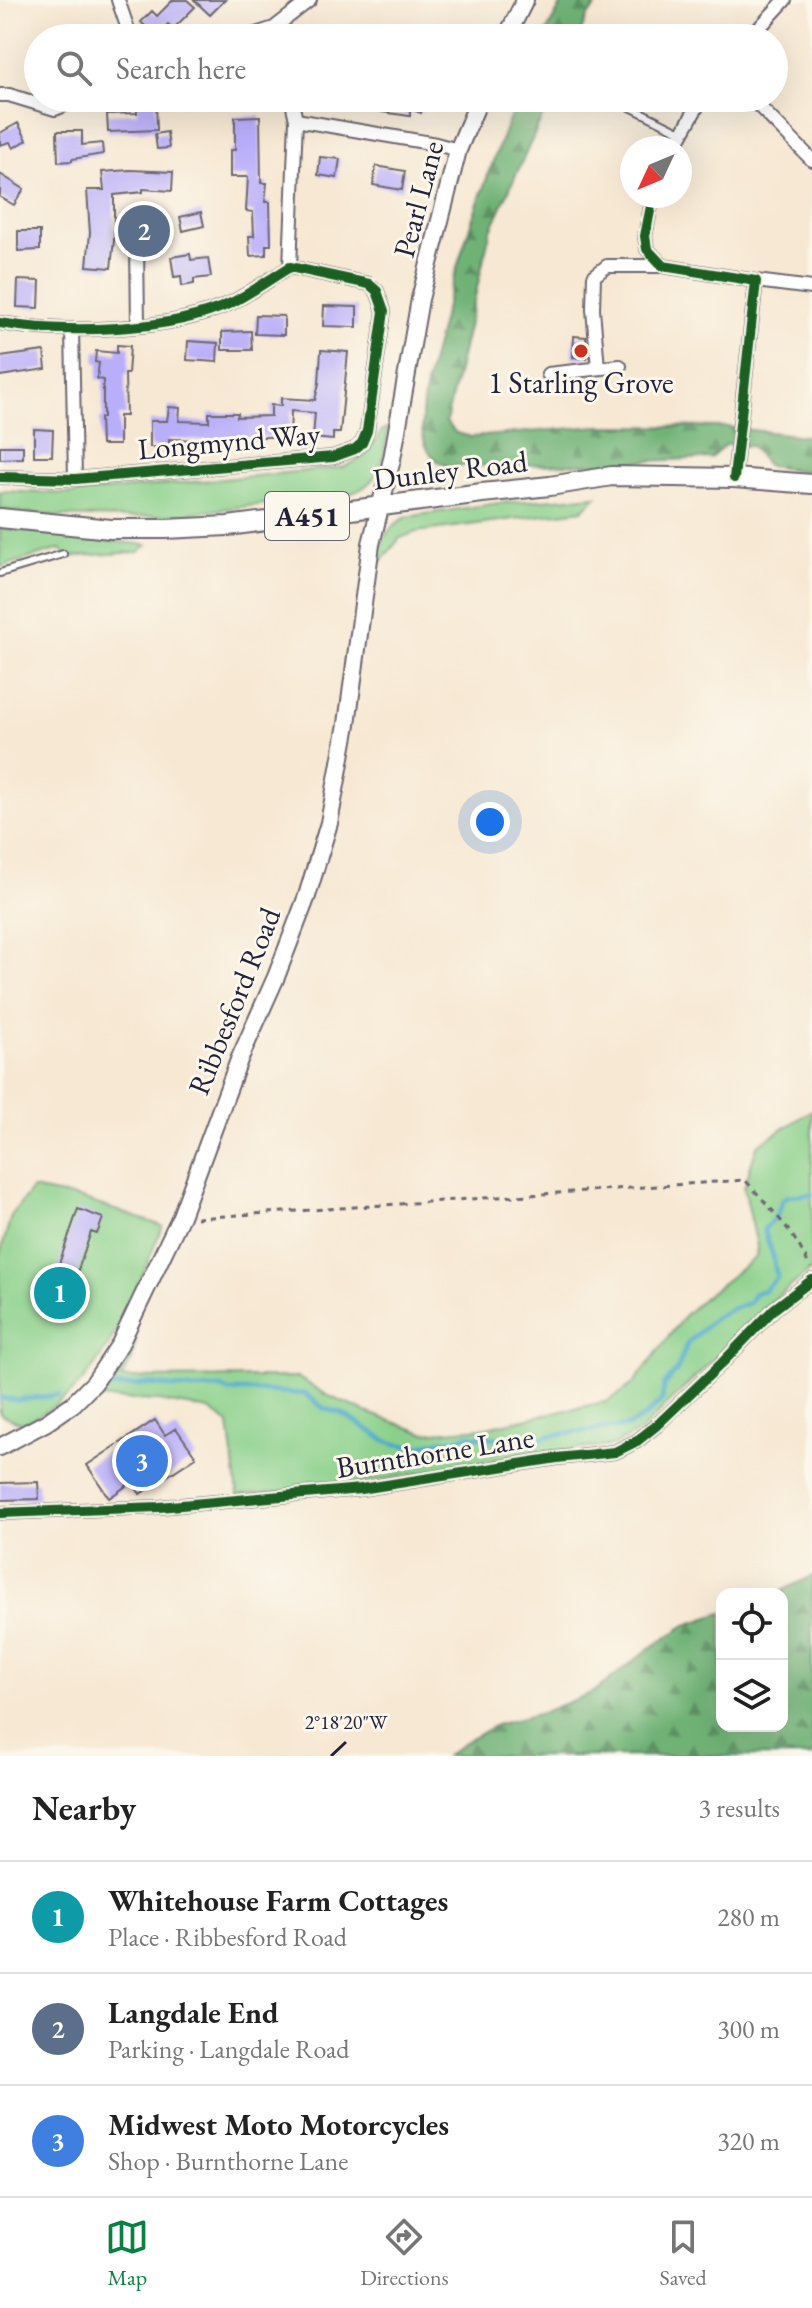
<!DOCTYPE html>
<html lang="en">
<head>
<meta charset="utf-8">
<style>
	:root { --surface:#fff; --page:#f6f6f6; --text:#222; --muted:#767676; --line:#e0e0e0; --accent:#0b8043 }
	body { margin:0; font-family:"EB Garamond",serif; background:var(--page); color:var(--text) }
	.controls { position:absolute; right:24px; bottom:24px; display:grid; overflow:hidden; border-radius:16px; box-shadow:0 8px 32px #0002 }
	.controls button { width:72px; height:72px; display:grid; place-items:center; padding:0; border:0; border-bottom:2px solid var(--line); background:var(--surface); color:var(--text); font:40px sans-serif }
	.compass { position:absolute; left:620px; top:136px; width:72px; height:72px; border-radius:50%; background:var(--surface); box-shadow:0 8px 32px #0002; rotate:226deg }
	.you { position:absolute; left:490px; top:822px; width:28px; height:28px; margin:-20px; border:6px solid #fff; border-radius:50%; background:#1a73e8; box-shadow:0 0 0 12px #1a73e833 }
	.badge { display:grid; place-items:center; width:52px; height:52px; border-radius:50%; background:var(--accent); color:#fff; font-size:26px; font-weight:700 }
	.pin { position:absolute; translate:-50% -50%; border:4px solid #fff; box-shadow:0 2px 8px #0006 }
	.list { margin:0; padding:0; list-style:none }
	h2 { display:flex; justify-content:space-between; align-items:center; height:104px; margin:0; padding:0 32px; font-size:34px }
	h2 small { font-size:26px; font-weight:400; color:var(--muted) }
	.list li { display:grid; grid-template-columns:52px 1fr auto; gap:24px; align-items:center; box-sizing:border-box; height:112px; padding:0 32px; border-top:2px solid var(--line) }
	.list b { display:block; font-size:30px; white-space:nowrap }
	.list p { margin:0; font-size:26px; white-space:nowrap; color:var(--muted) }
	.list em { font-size:26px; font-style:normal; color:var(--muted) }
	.icon { flex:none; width:44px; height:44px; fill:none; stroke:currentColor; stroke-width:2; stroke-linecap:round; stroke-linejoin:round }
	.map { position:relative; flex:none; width:812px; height:1756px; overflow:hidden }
	.search { position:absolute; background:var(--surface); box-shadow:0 8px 32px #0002; left:24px; right:24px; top:24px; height:88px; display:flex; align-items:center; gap:20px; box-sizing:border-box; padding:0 28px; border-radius:44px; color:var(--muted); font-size:30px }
	.sheet { height:440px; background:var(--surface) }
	nav { display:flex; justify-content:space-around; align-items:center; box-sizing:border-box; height:112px; border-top:2px solid var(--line); background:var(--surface); font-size:22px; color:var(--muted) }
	nav a { display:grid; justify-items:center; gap:4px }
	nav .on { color:var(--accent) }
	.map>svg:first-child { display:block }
	.green { fill:#8ad08a; stroke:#567962; stroke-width:2 }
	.forest { fill:url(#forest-firs); stroke:#486a58; stroke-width:2 }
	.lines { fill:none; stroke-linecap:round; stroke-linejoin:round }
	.stream { stroke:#4aa9c8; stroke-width:5 }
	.building { fill:#b9aefa }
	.lane-casing { stroke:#6d6770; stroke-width:10 }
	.street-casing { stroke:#6d6770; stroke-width:16 }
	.secondary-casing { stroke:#6d6770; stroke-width:20 }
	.primary-casing { stroke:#6d6770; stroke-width:22 }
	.path { stroke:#6d6770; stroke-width:3; stroke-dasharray:6 6; stroke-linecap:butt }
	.lane { stroke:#fff; stroke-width:6 }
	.street { stroke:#fff; stroke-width:12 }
	.secondary { stroke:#fff; stroke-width:16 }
	.primary { stroke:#fff; stroke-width:18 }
	.cycleway-casing { stroke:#fbf7ec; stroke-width:15 }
	.cycleway { stroke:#1b5e20; stroke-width:10 }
	.ticks { fill:none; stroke:#22223b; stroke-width:3 }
	.poi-dot { fill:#c8321e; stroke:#fbf7ec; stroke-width:3 }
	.labels { text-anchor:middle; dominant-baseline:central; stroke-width:6; stroke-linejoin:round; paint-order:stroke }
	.shield { fill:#fbf7ec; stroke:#636270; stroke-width:2 }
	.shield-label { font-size:28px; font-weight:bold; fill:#22223b }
	.street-label { font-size:30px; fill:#22223b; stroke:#fbf7ec }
	.poi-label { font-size:30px; fill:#22223b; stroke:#fbf7ec }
	.ticks-label { font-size:20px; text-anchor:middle; fill:#22223b; stroke:#fbf7ec; stroke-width:6; stroke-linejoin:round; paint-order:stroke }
</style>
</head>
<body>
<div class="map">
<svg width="812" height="1756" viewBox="0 0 812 1756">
	<defs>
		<pattern id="forest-firs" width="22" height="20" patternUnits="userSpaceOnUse" patternTransform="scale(2)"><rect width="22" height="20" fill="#6fb276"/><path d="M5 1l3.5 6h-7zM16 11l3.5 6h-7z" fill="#5b9062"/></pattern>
	</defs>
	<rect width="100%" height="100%" fill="#fbf7ec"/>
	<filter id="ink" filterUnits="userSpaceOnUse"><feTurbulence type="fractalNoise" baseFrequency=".0125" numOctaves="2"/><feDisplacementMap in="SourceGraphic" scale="16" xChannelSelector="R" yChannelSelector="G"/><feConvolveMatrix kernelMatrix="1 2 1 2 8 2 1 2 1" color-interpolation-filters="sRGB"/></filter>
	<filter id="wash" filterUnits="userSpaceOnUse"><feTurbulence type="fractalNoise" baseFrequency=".006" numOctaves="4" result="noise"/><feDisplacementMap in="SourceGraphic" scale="32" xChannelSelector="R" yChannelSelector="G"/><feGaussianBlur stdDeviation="1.8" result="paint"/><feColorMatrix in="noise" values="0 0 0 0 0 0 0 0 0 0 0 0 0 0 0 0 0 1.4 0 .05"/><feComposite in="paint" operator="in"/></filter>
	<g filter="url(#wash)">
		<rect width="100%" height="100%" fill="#f7e8d3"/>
		<path class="green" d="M388 427C385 456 381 486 348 494L181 514 125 518 56 516 0 509V491L71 494 345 467 365 456 382 431Z
			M597 496 582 510 416 532 400 538 375 569C378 547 385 528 406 517L499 503Z
			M0 528 147 545 138 552 68 557 60 549 0 567Z
			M812 1110V1269L772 1301 641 1431 613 1446 541 1452 351 1485 238 1495 229 1424 209 1410 159 1401 94 1398 119 1367 136 1339 132 1360 121 1378 297 1377 329 1396 366 1412 424 1433 482 1428 605 1402 622 1392 633 1384 685 1315 708 1294 756 1257 757 1246 744 1188 757 1146Z
			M32 1189 82 1199 163 1226C139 1279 119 1342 79 1385 63 1402 43 1413 23 1424L0 1414V1255L11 1216Z"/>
		<path class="forest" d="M564 0H601L587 17 578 38H543Z
			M518 98H551L490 232 446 422 456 433 472 437 598 426 727 427 812 437V472L768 466 751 446 726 444 711 458 583 464 447 466C429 460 421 440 422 421 422 393 431 364 438 337 458 255 486 176 518 98Z
			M812 1576V1756H446L465 1742 496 1725 541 1713 594 1692 650 1648 686 1625 722 1613V1726H782V1594H775Z"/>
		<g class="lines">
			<path class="stream" d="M107 1388 148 1384 190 1389 222 1388 229 1391H264L305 1394 325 1409 341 1413 385 1440 396 1444 417 1447 442 1440 457 1439 466 1435 503 1439 510 1443 522 1444 552 1435 628 1426 646 1416 662 1400 664 1385 677 1370 687 1344 713 1319 731 1309 749 1303 755 1293 764 1290 777 1278 773 1256 764 1229 776 1217 783 1200 788 1196 812 1194
				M0 1398 17 1400 59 1395"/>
		</g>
		<g id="blocks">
			<path class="building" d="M173 0H187L195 7 173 29 168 24 156 37 141 22 152 11 157 16Z
				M194 0H225L210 15Z
				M383 98H426L421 113 410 109V116L381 112Z
				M156 101 157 130 108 132 107 114 137 113V102Z
				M260 116 261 183H267L265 202H270L271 245H266V255L250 256 249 236H254L253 212 246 211 248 177H230V150H235V117Z
				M18 123 27 140 13 148 10 142 0 145V133Z
				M57 131H82V145L102 143 103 154 72 159V161L58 162Z
				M167 132 169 148 157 149 155 134Z
				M320 157 340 159 337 178 318 175Z
				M376 166 405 171 402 190 373 185Z
				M130 170 173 172 172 191 143 189V192L114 195V240L111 268 87 266 90 233 87 190H104L102 172Z
				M0 174 24 189 14 205 0 197Z
				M201 212 204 226 183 231 180 217Z
				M18 231H40V250L18 251Z
				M190 254 191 260 208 258 211 277 194 279V284L182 286 181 276 174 277 171 257Z
				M18 280 40 281 39 308 17 307Z
				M324 306 357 307V327L323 326Z
				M256 315 284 316V335L255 334Z
				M251 331 252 350H222V332Z
				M574 336 586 337 587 358 573 357Z
				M188 341 218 343 217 362 187 360Z
				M117 345 130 346 128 374H125L126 416H119V445H101L100 418H103V380L97 379 99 363 95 362 96 351 117 353Z
				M321 350 348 352 340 433H333V440L313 438 315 413 291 411 290 437H228V440H204L169 439V448L150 447V421H167L169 407 180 408 179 421 209 422V413H238L237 417 271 416V405L281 406V398L315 400 319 383Z
				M44 351 46 369 0 376V357Z
				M34 429 53 430 52 456H34Z
				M0 446H23V458L0 459Z
				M78 1209 103 1218 97 1234 91 1232 62 1317 43 1310Z
				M155 1420 165 1435 176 1428 196 1457 140 1494 132 1482 109 1498 87 1465Z
				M38 1482 39 1499 0 1500V1483Z"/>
		</g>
	</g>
	<g filter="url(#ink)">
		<use href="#blocks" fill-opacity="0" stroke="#6d6770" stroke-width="2"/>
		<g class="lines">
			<g class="lane-casing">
				<path id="lane" d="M612 98 681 132
					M0 573 63 554"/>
			</g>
			<g class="street-casing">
				<path id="street" d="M118 0 131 38
					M243 38 274 28 310 0
					M750 38 785 0
					M0 95H9L55 109 82 98
					M751 98 812 160
					M296 120 436 144 458 150
					M674 148 702 98
					M653 196 645 236 647 249 663 266 756 281 734 478
					M290 267 296 120 291 98
					M756 281 812 288
					M0 323C65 334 171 332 231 303 251 293 270 279 290 267L369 284 377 291 384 311 367 431 362 443 355 449 333 457 75 479 0 477
					M138 326 137 243 144 231 154 225
					M72 329 75 479
					M598 368 593 309 594 276 607 266H663
					M548 374 620 366
					M0 1513 159 1507 361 1489 557 1458 615 1452 637 1441 657 1425 722 1363 774 1309 812 1280"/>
			</g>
			<g class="secondary-casing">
				<path id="secondary" d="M506 38 525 0
					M0 1447 47 1422 73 1404 94 1383 120 1344 181 1216 239 1060 276 977 307 896 329 823 347 724 371 544 392 459 420 299 458 150 480 98"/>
			</g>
			<g class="primary-casing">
				<path id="primary" d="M0 518 111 529H165L228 526 482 493 550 486 612 476 734 478 812 484"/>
			</g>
			<path class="path" d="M196 1218 745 1180C770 1208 796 1233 810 1268"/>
			<use href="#lane" class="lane"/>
			<use href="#street" class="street"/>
			<use href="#secondary" class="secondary"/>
			<use href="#primary" class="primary"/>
			<g class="cycleway-casing">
				<path id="cycleway" d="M653 196 645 236 647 249 663 266 756 281 734 478
					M0 323C65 334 171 332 231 303 251 293 270 279 290 267L369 284 377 291 384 311 367 431 362 443 355 449 333 457 75 479 0 477
					M0 1513 159 1507 361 1489 557 1458 615 1452 637 1441 657 1425 722 1363 774 1309 812 1280"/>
			</g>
			<use href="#cycleway" class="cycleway"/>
		</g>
	</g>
	<path class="ticks" d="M331 1756 346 1742"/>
	<circle class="poi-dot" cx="581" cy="351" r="8"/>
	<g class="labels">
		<rect class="shield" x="265" y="492" width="84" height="48" rx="6"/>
		<g class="shield-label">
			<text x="307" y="516">A451</text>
		</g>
		<g class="street-label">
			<text transform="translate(418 199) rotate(-75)">Pearl Lane</text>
			<text transform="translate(229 441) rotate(-5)">Longmynd Way</text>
			<text transform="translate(450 470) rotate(-7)">Dunley Road</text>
			<text transform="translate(234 1001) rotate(-68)">Ribbesford Road</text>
			<text transform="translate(435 1452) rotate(-9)">Burnthorne Lane</text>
		</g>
		<g class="poi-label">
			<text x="581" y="382">1 Starling Grove</text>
		</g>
	</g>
	<g class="ticks-label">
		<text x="346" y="1729">2°18'20"W</text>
	</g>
</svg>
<div class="controls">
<button><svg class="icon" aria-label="locate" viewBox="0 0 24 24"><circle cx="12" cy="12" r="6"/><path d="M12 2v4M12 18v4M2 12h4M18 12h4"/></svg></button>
<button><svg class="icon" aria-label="layers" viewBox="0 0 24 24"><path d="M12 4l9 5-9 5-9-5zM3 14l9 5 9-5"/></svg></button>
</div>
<svg class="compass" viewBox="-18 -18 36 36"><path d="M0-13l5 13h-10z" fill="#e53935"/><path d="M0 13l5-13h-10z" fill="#767676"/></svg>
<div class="you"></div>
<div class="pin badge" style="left:60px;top:1293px;background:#0f9aa8">1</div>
<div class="pin badge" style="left:144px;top:231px;background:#5c6f8a">2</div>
<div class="pin badge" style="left:142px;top:1461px;background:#3f7fe0">3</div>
<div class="search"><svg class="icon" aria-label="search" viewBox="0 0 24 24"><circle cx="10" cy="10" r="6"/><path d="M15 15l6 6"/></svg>Search here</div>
</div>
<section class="sheet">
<h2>Nearby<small>3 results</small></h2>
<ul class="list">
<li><span class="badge" style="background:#0f9aa8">1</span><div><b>Whitehouse Farm Cottages</b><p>Place · Ribbesford Road</p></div><em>280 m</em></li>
<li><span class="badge" style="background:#5c6f8a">2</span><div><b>Langdale End</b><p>Parking · Langdale Road</p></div><em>300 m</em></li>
<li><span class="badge" style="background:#3f7fe0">3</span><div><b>Midwest Moto Motorcycles</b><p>Shop · Burnthorne Lane</p></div><em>320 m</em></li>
</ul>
</section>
<nav>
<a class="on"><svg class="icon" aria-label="map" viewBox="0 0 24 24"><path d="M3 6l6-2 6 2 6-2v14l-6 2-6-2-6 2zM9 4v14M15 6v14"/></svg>Map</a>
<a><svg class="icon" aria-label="directions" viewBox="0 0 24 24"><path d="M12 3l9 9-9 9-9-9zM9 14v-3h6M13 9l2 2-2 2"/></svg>Directions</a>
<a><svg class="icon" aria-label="saved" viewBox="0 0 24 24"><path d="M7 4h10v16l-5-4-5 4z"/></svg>Saved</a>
</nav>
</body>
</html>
